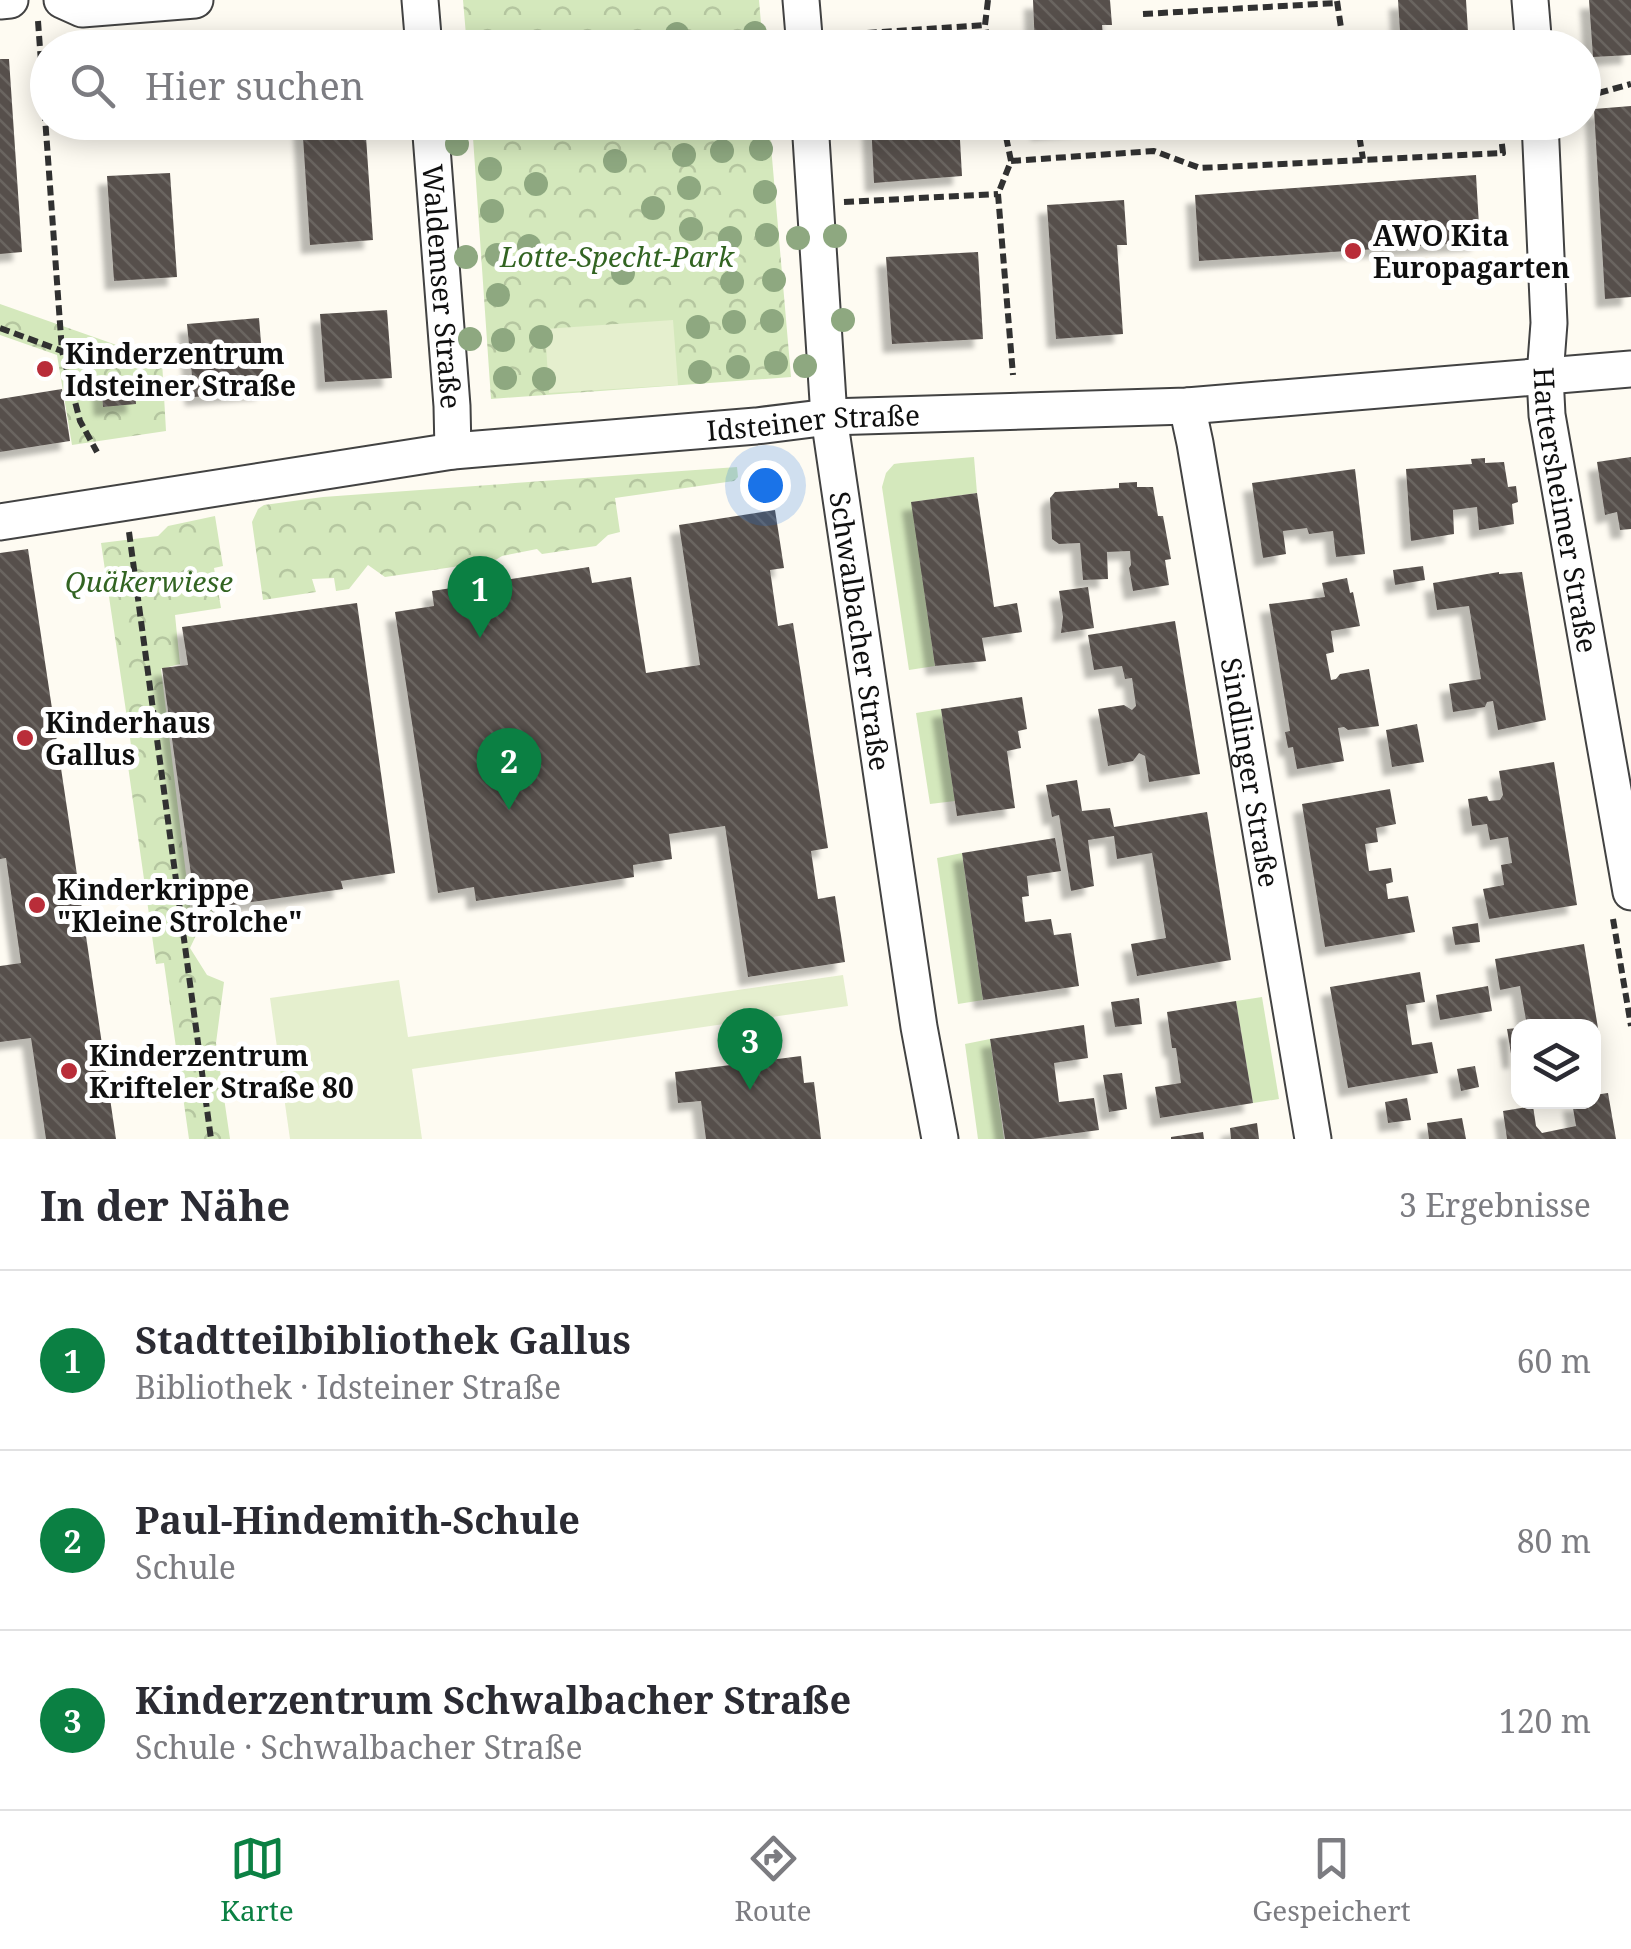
<!DOCTYPE html>
<html lang="de">
<head>
<meta charset="utf-8">
<style>
	:root { --surface:#fff; --page:#f7f7f7; --text:#2b2b33; --muted:#7c7c81; --line:#e1e1e2; --accent:#0b8043 }
	body { margin:0; font-family:"Noto Serif",serif; background:var(--page); color:var(--text) }
	.controls { position:absolute; right:30px; bottom:30px; display:grid; overflow:hidden; border-radius:20px; box-shadow:0 5px 25px #0003 }
	.controls button { width:90px; height:90px; display:grid; place-items:center; padding:0; border:0; border-bottom:2px solid var(--line); background:var(--surface); color:var(--text); font:50px sans-serif }
	.you { position:absolute; left:765px; top:485px; width:35px; height:35px; margin:-25px; border:8px solid #fff; border-radius:50%; background:#1a73e8; box-shadow:0 0 0 15px #1a73e833 }
	.badge { display:grid; place-items:center; width:65px; height:65px; border-radius:50%; background:var(--accent); color:#fff; font-size:32px; font-weight:700 }
	.pin { position:absolute; translate:-50% -82px; filter:drop-shadow(0 2px 5px #0008) }
	.pin::after { content:''; position:absolute; top:52px; width:35px; height:30px; background:inherit; clip-path:polygon(0 0,100% 0,50% 100%) }
	.list { margin:0; padding:0; list-style:none }
	h2 { display:flex; justify-content:space-between; align-items:center; height:130px; margin:0; padding:0 40px; font-size:42px }
	h2 small { font-size:32px; font-weight:400; color:var(--muted) }
	.list li { display:grid; grid-template-columns:65px 1fr auto; gap:30px; align-items:center; box-sizing:border-box; height:180px; padding:0 40px; border-top:2px solid var(--line) }
	.list b { display:block; font-size:38px; white-space:nowrap }
	.list p { margin:0; font-size:32px; white-space:nowrap; color:var(--muted) }
	.list em { font-size:32px; font-style:normal; color:var(--muted) }
	.icon { flex:none; width:55px; height:55px; fill:none; stroke:currentColor; stroke-width:2; stroke-linecap:round; stroke-linejoin:round }
	.map { position:relative; flex:none; width:1631px; height:1139px; overflow:hidden }
	.search { position:absolute; background:var(--surface); box-shadow:0 5px 25px #0003; left:30px; right:30px; top:30px; height:110px; display:flex; align-items:center; gap:25px; box-sizing:border-box; padding:0 35px; border-radius:55px; color:var(--muted); font-size:38px }
	.sheet { height:670px; background:var(--surface) }
	nav { display:flex; justify-content:space-around; align-items:center; box-sizing:border-box; height:140px; border-top:2px solid var(--line); background:var(--surface); font-size:28px; color:var(--muted) }
	nav a { display:grid; justify-items:center; gap:5px }
	nav .on { color:var(--accent) }
	.map>svg:first-child { display:block }
	.park { fill:url(#park-crowns) }
	.garden { fill:#d4e8bc }
	.pitch { fill:#e5efce }
	.building { fill:url(#building-back-hatch); filter:url(#shadow) }
	.lines { fill:none; stroke-linecap:round; stroke-linejoin:round }
	.minor-casing { stroke:#424242; stroke-width:39 }
	.path { stroke:#313131; stroke-width:6; stroke-dasharray:10 5; stroke-linecap:butt }
	.minor { stroke:#fff; stroke-width:35 }
	.tree { fill:#8ea880 }
	.poi-dot { fill:#b92d39; stroke:#fff; stroke-width:4 }
	.labels { text-anchor:middle; dominant-baseline:central; stroke-width:10; stroke-linejoin:round; paint-order:stroke }
	.poi-label { font-size:28px; font-weight:bold; fill:#0f0f0f; stroke:#fff; text-anchor:start }
	.park-label { font-size:28px; font-style:italic; fill:#326422; stroke:#fff }
	.street-label { font-size:28px; fill:#0f0f0f; stroke:#fff }
</style>
</head>
<body>
<div class="map">
<svg width="1631" height="1139" viewBox="0 0 1631 1139">
	<defs>
		<pattern id="park-crowns" width="20" height="18" patternUnits="userSpaceOnUse" patternTransform="scale(2.5)"><rect width="20" height="18" fill="#d4e8bc"/><path d="M2 6a3 3 0 1 1 6 0M12 15a3 3 0 1 1 6 0" fill="none" stroke="#b5c6a0"/></pattern>
		<pattern id="building-back-hatch" width="6" height="6" patternUnits="userSpaceOnUse" patternTransform="scale(2.5)"><rect width="6" height="6" fill="#57504c"/><path d="M-1 5l2 2M0 0l6 6M5-1l2 2" fill="none" stroke="#6a6561"/></pattern>
		<filter id="shadow"><feDropShadow dx="-9" dy="9" stdDeviation="2.5" flood-color="#0004"/></filter>
	</defs>
	<rect width="100%" height="100%" fill="#fefbf2"/>
	<path class="park" d="M463 0H759L763 47H467Z
		M472 123H769L791 377 491 399Z
		M0 304 162 361 166 431 72 445 57 355 0 335Z
		M737 467 738 477 734 481 615 498 620 532 608 535 596 546 542 554 537 549 502 556 494 561 385 577 368 565 349 589 336 591 334 578 312 579 316 592 263 600 252 522 258 509 264 505 323 497Z
		M215 516 223 566 214 568 221 608 175 615 180 664 161 669 190 907 212 903 213 916 202 923 190 948 207 975 224 982 216 1043 230 1139H189L164 963 156 964 128 766 134 765 101 543 158 536 168 526Z"/>
	<path class="garden" d="M974 457 977 493 912 502 935 666 909 670 882 487 886 473 894 464 901 463Z
		M941 709 955 801 930 804 916 713Z
		M962 853 983 1000 958 1004 937 858Z
		M1262 997 1279 1099 1253 1103 1236 1001Z
		M990 1039 1004 1139H978L965 1044Z"/>
	<path class="pitch" d="M673 320 678 385 549 393 545 329Z
		M843 975 848 1006 412 1069 422 1139H290L270 998 399 980 408 1037Z"/>
	<path class="building" d="M1033 0H1110L1112 25H1102L1104 48H1035Z
		M1398 0H1466L1469 48H1401Z
		M1589 0H1631V55L1593 57Z
		M1319 30 1320 48H1192V37Z
		M359 34 360 48H297V37Z
		M179 40V48H114V45Z
		M0 59H9L22 252 0 254Z
		M1631 106V297L1605 299 1594 109Z
		M302 122H365L373 240 310 245Z
		M871 122H959L962 176 874 183Z
		M1040 122H1113V125L1040 131Z
		M170 173 177 277 114 281 107 176Z
		M1476 175 1480 242 1199 261 1195 195Z
		M1124 200 1127 245H1117L1123 334 1056 339 1047 205Z
		M978 252 983 339 892 344 886 257Z
		M387 310 392 378 325 382 320 314Z
		M259 318 265 391 194 397 187 324Z
		M134 381 136 404 103 407 101 384Z
		M62 389 70 441 0 452V399Z
		M1631 457V529L1620 530 1617 512 1605 515 1597 462Z
		M1485 458V463L1504 462 1508 487 1516 486 1518 502 1512 504 1514 524 1479 530 1477 507 1453 510 1454 534 1411 541 1406 469 1472 464 1471 459Z
		M1355 469 1365 554 1336 557 1333 531 1309 534 1307 528 1283 531 1286 554 1263 558 1252 483Z
		M1137 482V487H1153L1158 516H1163L1171 559 1165 560 1169 585 1133 591 1129 568 1131 565 1130 551 1107 552 1108 579 1083 580 1080 543 1059 544 1052 539 1050 498 1055 492 1119 488V483Z
		M977 493 994 607 1017 603 1022 632 982 638 986 661 935 666 911 502Z
		M775 510 784 568 770 570 778 626 793 623 828 848 811 851 818 899 835 896 845 962 748 977 725 826 669 834 672 859 633 865 634 877 476 901 474 887 438 893 395 612 434 606 432 591 589 567 592 583 631 577 646 673 700 665 679 525Z
		M28 549 73 848 116 1139H46L31 1038 0 1042V966L21 963 6 858 0 859V553Z
		M1423 566 1425 580 1395 585 1393 570Z
		M1499 572V574L1522 572 1546 720 1498 730 1493 701 1487 702 1485 707 1453 712 1449 684 1481 679 1469 606 1437 610 1433 583Z
		M1347 578 1350 593 1353 592 1360 626 1331 631 1334 652 1326 654 1331 680 1336 679 1340 674 1369 669 1379 726 1348 730 1344 727 1338 728 1344 761 1297 769 1293 747 1288 748 1285 732 1290 731 1269 604 1325 597 1322 583Z
		M1088 587 1094 628 1061 633 1063 617 1059 591Z
		M357 603 395 873 341 881 343 889 196 910 162 668 188 665 182 627Z
		M1175 621 1200 774 1149 782 1145 756 1139 753 1133 761 1108 766 1098 709 1124 705 1132 710 1136 706 1132 678 1125 679 1122 666 1094 670 1088 635Z
		M1022 697 1027 729 1018 731 1021 748 1007 751 1015 808 957 816 941 709Z
		M1417 724 1424 762 1392 767 1386 730Z
		M1554 762 1577 905 1489 919 1483 889 1504 885 1501 865 1512 863 1508 837 1490 840 1487 824 1472 826 1468 799 1487 796 1489 801 1500 800 1503 795 1499 771Z
		M1077 780 1082 811 1110 808 1114 827 1207 812 1231 960 1137 976 1131 944 1166 938 1152 853 1117 859 1114 836 1088 840 1094 886 1071 891 1059 815 1052 817 1046 785Z
		M1390 789 1396 824 1376 828 1378 842 1365 844 1369 871 1391 868 1393 882 1386 884 1388 899 1408 896 1415 932 1325 947 1302 804Z
		M1055 838 1061 871 1027 876 1029 896 1022 897 1025 922 1051 919 1054 935 1071 933 1079 986 983 1000 962 853Z
		M1478 923 1480 942 1455 945 1452 927Z
		M1584 944 1601 1046 1594 1047V1026H1527L1520 986 1500 990 1495 959Z
		M1420 972 1425 1002 1406 1005 1412 1045 1432 1042 1438 1073 1348 1088 1330 987Z
		M1488 986 1492 1011 1440 1020 1436 995Z
		M1139 998 1142 1024 1115 1027 1111 1002Z
		M1236 1001 1253 1103 1160 1118 1155 1087 1181 1083 1176 1048H1172L1167 1012Z
		M1084 1025 1088 1058 1054 1063 1059 1102 1094 1098 1099 1130 1033 1139H1005L990 1039Z
		M1518 1028V1059L1512 1060 1507 1029Z
		M801 1056 804 1083 814 1082 821 1139H706L701 1101 678 1103 675 1072Z
		M1475 1066 1479 1087 1461 1091 1457 1069Z
		M1122 1073 1127 1109 1109 1112 1103 1075Z
		M1608 1093 1616 1139H1507L1503 1111 1533 1106 1536 1126 1542 1133 1576 1126 1572 1102H1594V1095Z
		M1407 1098 1411 1120 1388 1123 1385 1102Z
		M1462 1118 1466 1139H1429L1427 1123Z
		M1257 1123 1259 1139H1231L1230 1128Z
		M1203 1132 1204 1139H1171V1137Z"/>
	<g class="lines">
		<g class="minor-casing">
			<g id="minor">
				<path d="M62 0 82 9 195 0"/>
				<path d="M420 0 424 48"/>
				<path d="M801 0 805 48"/>
				<path d="M1530 0 1534 48"/>
				<path d="M0 1 10 0"/>
				<path id="s1" d="M430 122 452 406 453 451"/>
				<path id="s2" d="M810 122 829 417 919 1027 940 1139"/>
				<path id="s3" d="M1540 122 1549 323 1545 376 1547 415 1631 892"/>
				<path id="s4" d="M1187 406 1195 443 1313 1139"/>
				<path id="s5" d="M0 522 453 451 756 426 829 417 1187 406 1631 369"/>
			</g>
		</g>
		<path class="path" d="M988 0 985 25 989 48
			M1337 1 1344 48
			M1143 14 1336 3
			M38 21 62 351
			M837 35 985 25
			M1584 97 1631 84
			M1003 122 1011 161 998 194 1013 375
			M1357 122 1363 159
			M1011 161 1154 151 1200 168 1503 153 1500 128H1507
			M844 202 998 194
			M0 328 62 351 80 421 97 452
			M129 532 211 1139
			M1613 919 1631 1026"/>
		<use href="#minor" class="minor"/>
	</g>
	<g class="tree">
		<circle cx="755" cy="33" r="12"/>
		<circle cx="677" cy="34" r="12"/>
		<circle cx="457" cy="144" r="12"/>
		<circle cx="761" cy="149" r="12"/>
		<circle cx="722" cy="151" r="12"/>
		<circle cx="684" cy="155" r="12"/>
		<circle cx="615" cy="161" r="12"/>
		<circle cx="490" cy="169" r="12"/>
		<circle cx="536" cy="184" r="12"/>
		<circle cx="689" cy="188" r="12"/>
		<circle cx="765" cy="192" r="12"/>
		<circle cx="653" cy="208" r="12"/>
		<circle cx="492" cy="211" r="12"/>
		<circle cx="691" cy="229" r="12"/>
		<circle cx="767" cy="235" r="12"/>
		<circle cx="835" cy="236" r="12"/>
		<circle cx="730" cy="238" r="12"/>
		<circle cx="798" cy="238" r="12"/>
		<circle cx="529" cy="246" r="12"/>
		<circle cx="497" cy="255" r="12"/>
		<circle cx="466" cy="257" r="12"/>
		<circle cx="623" cy="273" r="12"/>
		<circle cx="774" cy="280" r="12"/>
		<circle cx="732" cy="282" r="12"/>
		<circle cx="498" cy="295" r="12"/>
		<circle cx="843" cy="320" r="12"/>
		<circle cx="772" cy="321" r="12"/>
		<circle cx="734" cy="322" r="12"/>
		<circle cx="698" cy="327" r="12"/>
		<circle cx="541" cy="337" r="12"/>
		<circle cx="470" cy="339" r="12"/>
		<circle cx="503" cy="340" r="12"/>
		<circle cx="776" cy="363" r="12"/>
		<circle cx="805" cy="366" r="12"/>
		<circle cx="738" cy="367" r="12"/>
		<circle cx="700" cy="372" r="12"/>
		<circle cx="505" cy="378" r="12"/>
		<circle cx="544" cy="379" r="12"/>
	</g>
	<g class="poi-dot">
		<circle cx="1353" cy="251" r="10"/>
		<circle cx="45" cy="369" r="10"/>
		<circle cx="25" cy="738" r="10"/>
		<circle cx="37" cy="905" r="10"/>
		<circle cx="69" cy="1071" r="10"/>
	</g>
	<g class="labels">
		<g class="poi-label">
			<text x="1373" y="235">AWO Kita<tspan x="1373" dy="32">Europagarten</tspan></text>
			<text x="65" y="353">Kinderzentrum<tspan x="65" dy="32">Idsteiner Straße</tspan></text>
			<text x="45" y="722">Kinderhaus<tspan x="45" dy="32">Gallus</tspan></text>
			<text x="57" y="889">Kinderkrippe<tspan x="57" dy="32">"Kleine Strolche"</tspan></text>
			<text x="89" y="1055">Kinderzentrum<tspan x="89" dy="32">Krifteler Straße 80</tspan></text>
		</g>
		<g class="park-label">
			<text x="617" y="256">Lotte-Specht-Park</text>
			<text x="149" y="581">Quäkerwiese</text>
		</g>
		<g class="street-label">
			<text stroke="none"><textPath href="#s1" startOffset="165">Waldemser Straße</textPath></text>
			<text stroke="none"><textPath href="#s5" startOffset="820">Idsteiner Straße</textPath></text>
			<text stroke="none"><textPath href="#s3" startOffset="390">Hattersheimer Straße</textPath></text>
			<text stroke="none"><textPath href="#s2" startOffset="512">Schwalbacher Straße</textPath></text>
			<text stroke="none"><textPath href="#s4" startOffset="372">Sindlinger Straße</textPath></text>
		</g>
	</g>
</svg>
<div class="controls">
<button><svg class="icon" aria-label="layers" viewBox="0 0 24 24"><path d="M12 4l9 5-9 5-9-5zM3 14l9 5 9-5"/></svg></button>
</div>
<div class="you"></div>
<div class="pin badge" style="left:480px;top:638px">1</div>
<div class="pin badge" style="left:509px;top:810px">2</div>
<div class="pin badge" style="left:750px;top:1090px">3</div>
<div class="search"><svg class="icon" aria-label="search" viewBox="0 0 24 24"><circle cx="10" cy="10" r="6"/><path d="M15 15l6 6"/></svg>Hier suchen</div>
</div>
<section class="sheet">
<h2>In der Nähe<small>3 Ergebnisse</small></h2>
<ul class="list">
<li><span class="badge">1</span><div><b>Stadtteilbibliothek Gallus</b><p>Bibliothek · Idsteiner Straße</p></div><em>60 m</em></li>
<li><span class="badge">2</span><div><b>Paul-Hindemith-Schule</b><p>Schule</p></div><em>80 m</em></li>
<li><span class="badge">3</span><div><b>Kinderzentrum Schwalbacher Straße</b><p>Schule · Schwalbacher Straße</p></div><em>120 m</em></li>
</ul>
</section>
<nav>
<a class="on"><svg class="icon" aria-label="map" viewBox="0 0 24 24"><path d="M3 6l6-2 6 2 6-2v14l-6 2-6-2-6 2zM9 4v14M15 6v14"/></svg>Karte</a>
<a><svg class="icon" aria-label="directions" viewBox="0 0 24 24"><path d="M12 3l9 9-9 9-9-9zM9 14v-3h6M13 9l2 2-2 2"/></svg>Route</a>
<a><svg class="icon" aria-label="saved" viewBox="0 0 24 24"><path d="M7 4h10v16l-5-4-5 4z"/></svg>Gespeichert</a>
</nav>
</body>
</html>
